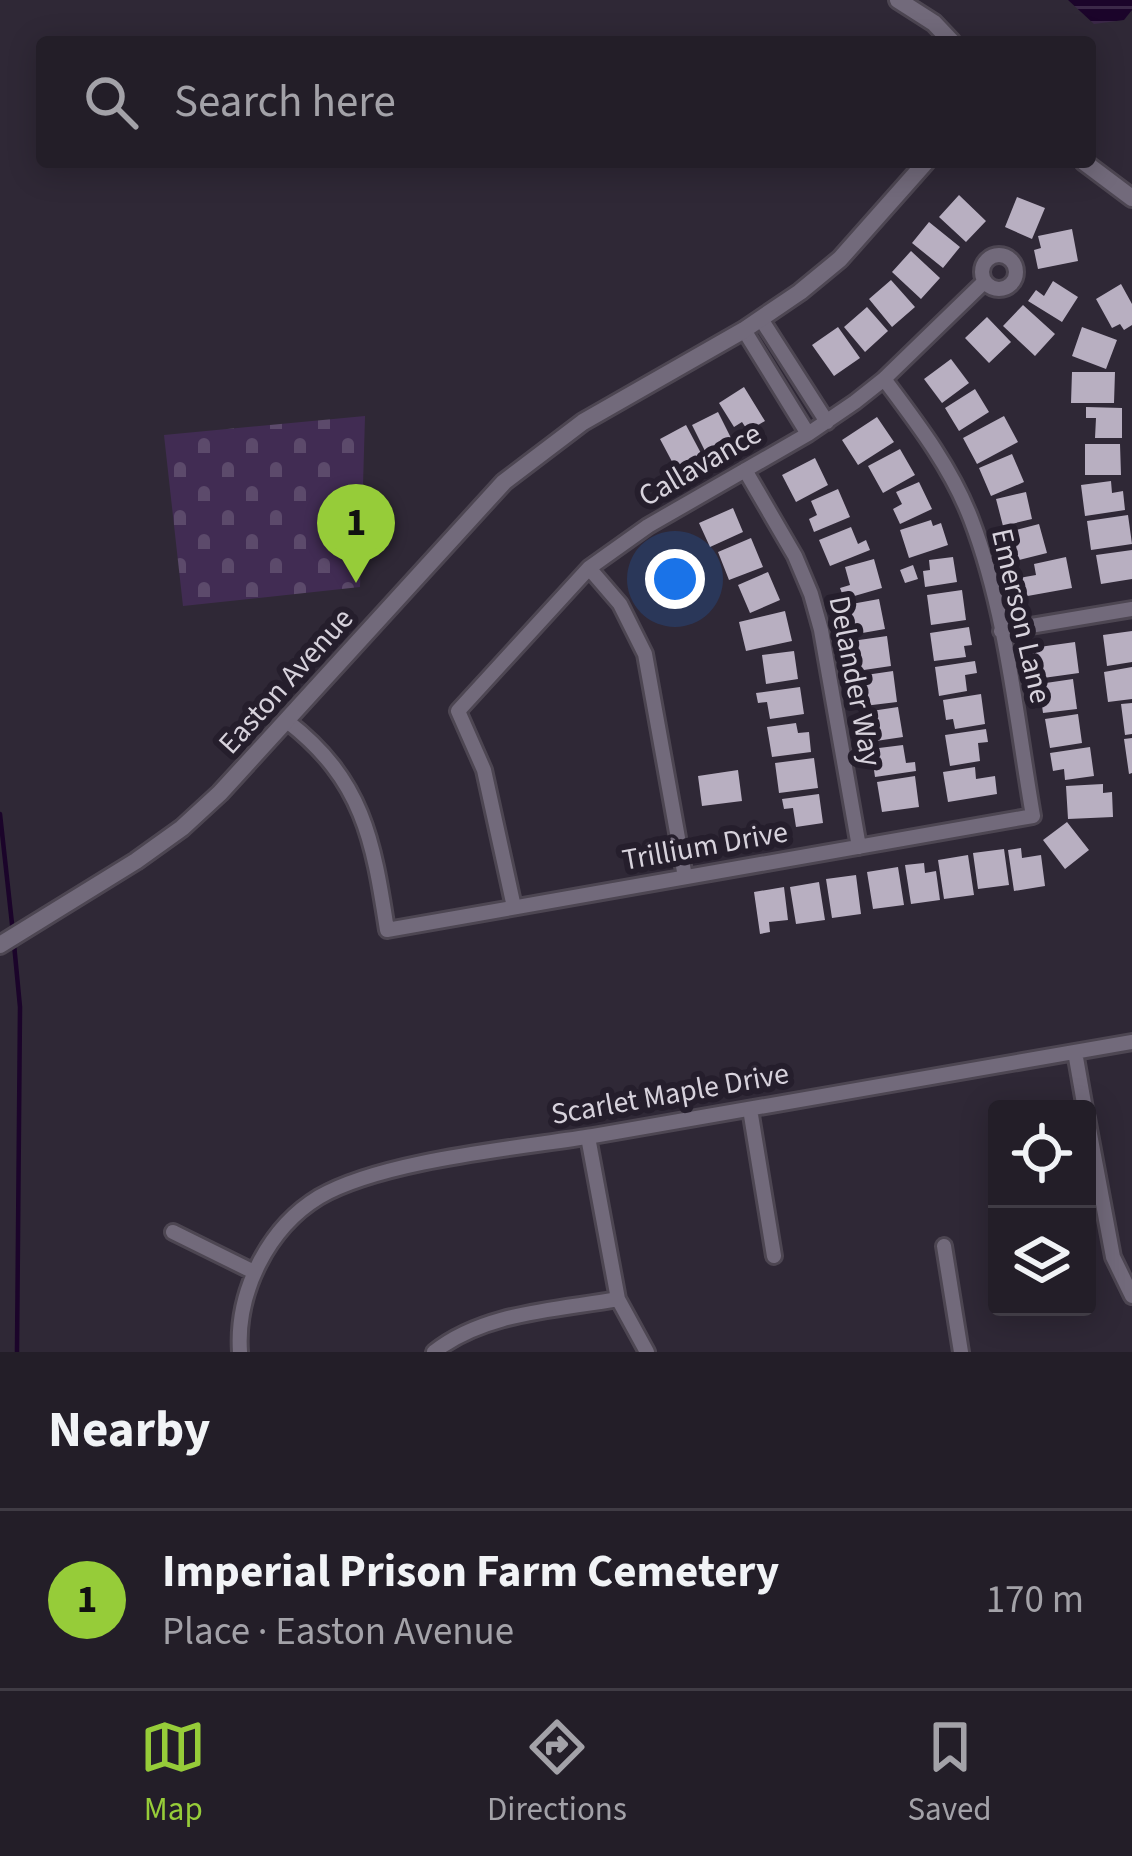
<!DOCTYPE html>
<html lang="en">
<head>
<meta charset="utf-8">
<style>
	:root { --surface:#231e28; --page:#2f2b34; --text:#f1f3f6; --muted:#a3a2a8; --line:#403c45; --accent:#96cc39 }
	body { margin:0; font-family:"Source Sans 3",sans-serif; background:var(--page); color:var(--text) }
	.controls { position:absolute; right:36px; bottom:36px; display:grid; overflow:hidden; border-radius:12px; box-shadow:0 6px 30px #0003 }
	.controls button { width:108px; height:108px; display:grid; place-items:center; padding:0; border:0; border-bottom:3px solid var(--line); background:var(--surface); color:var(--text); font:60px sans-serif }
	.you { position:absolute; left:675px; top:579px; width:42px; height:42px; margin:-30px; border:9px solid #fff; border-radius:50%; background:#1a73e8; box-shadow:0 0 0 18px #1a73e833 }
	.badge { display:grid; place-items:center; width:78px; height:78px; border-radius:50%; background:var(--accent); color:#111; font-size:39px; font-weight:700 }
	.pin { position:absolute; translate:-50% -99px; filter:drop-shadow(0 3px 6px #0008) }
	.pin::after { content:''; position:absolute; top:63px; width:42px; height:36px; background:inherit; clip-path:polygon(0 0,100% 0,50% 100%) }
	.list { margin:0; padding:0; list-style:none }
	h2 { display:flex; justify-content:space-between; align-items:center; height:156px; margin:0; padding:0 48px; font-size:51px }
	h2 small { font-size:39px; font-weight:400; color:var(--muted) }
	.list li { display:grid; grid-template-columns:78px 1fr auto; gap:36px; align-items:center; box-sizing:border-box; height:180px; padding:0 48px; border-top:3px solid var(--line) }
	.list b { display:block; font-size:45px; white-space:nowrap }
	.list p { margin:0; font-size:39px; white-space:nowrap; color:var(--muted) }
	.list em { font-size:39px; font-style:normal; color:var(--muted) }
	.icon { flex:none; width:66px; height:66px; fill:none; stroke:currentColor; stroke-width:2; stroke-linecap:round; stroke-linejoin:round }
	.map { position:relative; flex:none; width:1132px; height:1352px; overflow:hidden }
	.search { position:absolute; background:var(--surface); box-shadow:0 6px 30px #0003; left:36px; right:36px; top:36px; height:132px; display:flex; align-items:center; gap:30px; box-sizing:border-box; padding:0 42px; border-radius:12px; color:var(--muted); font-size:45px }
	.sheet { height:336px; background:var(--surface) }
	nav { display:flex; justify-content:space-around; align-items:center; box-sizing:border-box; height:168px; border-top:3px solid var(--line); background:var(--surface); font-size:33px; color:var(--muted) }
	nav a { display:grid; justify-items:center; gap:6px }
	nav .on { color:var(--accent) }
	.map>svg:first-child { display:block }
	.cemetery { fill:url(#cemetery-stones) }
	.water { fill:url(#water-rules) }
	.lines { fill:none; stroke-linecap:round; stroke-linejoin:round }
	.stream { stroke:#1b042a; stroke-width:4.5 }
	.building { fill:#b8afc1 }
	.minor-casing { stroke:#4d4652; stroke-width:20 }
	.tertiary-casing { stroke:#4d4652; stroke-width:22 }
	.minor { stroke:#726a7b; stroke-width:14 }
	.tertiary { stroke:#726a7b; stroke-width:16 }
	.labels { text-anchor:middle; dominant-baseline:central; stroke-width:12; stroke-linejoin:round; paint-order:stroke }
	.street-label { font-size:30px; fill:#d7d2dc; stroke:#251e2c }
</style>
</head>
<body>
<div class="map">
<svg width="1132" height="1352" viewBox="0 0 1132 1352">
	<defs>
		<pattern id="cemetery-stones" width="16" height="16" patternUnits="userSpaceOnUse" patternTransform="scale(3)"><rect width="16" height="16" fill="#412c53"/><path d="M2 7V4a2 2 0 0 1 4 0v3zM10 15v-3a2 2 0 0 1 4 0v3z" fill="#5c4a6b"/></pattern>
		<pattern id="water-rules" width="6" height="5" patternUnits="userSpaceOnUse" patternTransform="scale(3)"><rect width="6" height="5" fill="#1b042a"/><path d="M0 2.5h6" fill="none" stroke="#3b2848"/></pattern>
	</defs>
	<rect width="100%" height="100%" fill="#2f2836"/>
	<path class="cemetery" d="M365 416 360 587 183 606 164 435Z"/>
	<path class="water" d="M1068 0H1132V10L1124 20 1094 24Z"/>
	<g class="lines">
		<path class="stream" d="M0 814 13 933
			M14 944 20 1007 17 1352"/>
	</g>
	<path class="building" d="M959 195 986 221 966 242 939 217Z
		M1017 197 1045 208 1032 239 1005 227Z
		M929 222 960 247 943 268 912 243Z
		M1072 229 1078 261 1038 269 1034 250 1041 248 1038 236Z
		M911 251 940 278 921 299 892 272Z
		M891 280 915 307 892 327 869 299Z
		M1053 281 1078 297 1062 322 1028 301 1036 290 1044 296Z
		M1121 284 1132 304V325L1124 330 1120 324 1112 328 1096 299Z
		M1023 305 1055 334 1035 356 1003 326Z
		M867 307 888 331 865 352 844 327Z
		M987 317 1011 342 989 363 965 338Z
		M838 327 860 358 834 376 812 345Z
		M1082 327 1117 340 1106 369 1072 356Z
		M951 359 969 383 942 403 924 379Z
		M1072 372H1115L1114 403H1071Z
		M744 387 765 421 748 431 742 422 734 427 719 403Z
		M975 389 989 412 959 431 945 408Z
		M1086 407 1122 408V438H1095L1096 418H1086Z
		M718 412 732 440 706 453 692 425Z
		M1004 416 1018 442 977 464 963 438Z
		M877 417 894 442 858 465 842 440Z
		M686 425 703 457 677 471 660 439Z
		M1085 444H1120L1121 475H1085Z
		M900 449 915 475 883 493 868 466Z
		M1012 454 1024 482 991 496 979 468Z
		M815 458 828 485 796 502 782 475Z
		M1111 481 1112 493 1123 491 1125 510 1085 516 1081 485Z
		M919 482 932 509 900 524 893 509 902 504 896 492Z
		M838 489 850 517 814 532 809 519 817 515 811 501Z
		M1026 492 1032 519 1003 526 996 499Z
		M733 508 743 532 710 547 699 523Z
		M1128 515 1132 544 1091 550 1087 521Z
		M931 520 933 526 941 523 948 545 909 558 900 530Z
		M1039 524 1047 553 1015 561 1008 532Z
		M851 527 858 544 866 540 870 550 830 566 819 540Z
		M751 538 763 567 729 580 718 552Z
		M1132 550V579L1101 584 1096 555Z
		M953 557 957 582 925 587 923 571 930 570 929 560Z
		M1066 557 1072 588 1022 597 1019 578 1036 575 1034 564Z
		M874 559 882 588 844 599 840 588 850 585 845 567Z
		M913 565 918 579 905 583 900 570Z
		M768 572 780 600 750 613 738 585Z
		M962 590 966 620 931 625 927 595Z
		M879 599 885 629 851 635 846 605Z
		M785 611 792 641 746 651 739 622Z
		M969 627 972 645 964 646 966 657 934 661 930 633Z
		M1132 631V662L1107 666 1103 635Z
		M887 636 891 666 857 671 852 641Z
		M1075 642 1079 673 1036 679 1032 648Z
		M794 651 798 679 766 684 762 655Z
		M975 661 977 673 965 675 967 691 939 696 935 667Z
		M1132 667V699L1108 702 1104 672Z
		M893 671 897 702 864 706 859 676Z
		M1073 679 1077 709 1043 713 1039 684Z
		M800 687 804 714 770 719 767 702 758 703 756 693Z
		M981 694 985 724 955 729 953 719 946 720 943 700Z
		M1132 703V734L1125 735 1121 704Z
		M898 707 903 737 869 742 865 712Z
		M1078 714 1082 743 1050 748 1045 719Z
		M796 723 798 733 809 732 811 752 772 757 767 727Z
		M986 729 988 742 978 743 980 761 950 766 945 735Z
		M1132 738V773L1129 774 1124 739Z
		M903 745 906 763 915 762 916 771 875 777 871 749Z
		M1090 747 1094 776 1065 780 1064 769 1053 771 1050 753Z
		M814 758 818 788 779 793 775 763Z
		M975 767 976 779 995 776 997 794 948 802 943 772Z
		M738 770 742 801 702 806 698 776Z
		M915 776 919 807 882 812 877 782Z
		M1103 784V793L1112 792 1113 817 1068 819 1066 786Z
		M819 794 823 823 796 827 793 808 784 809 782 799Z
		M1067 822 1089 850 1065 869 1043 840Z
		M1021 848 1022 858 1041 855 1045 886 1014 891 1008 850Z
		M1004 849 1009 885 978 889 973 853Z
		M968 855 974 895 944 899 938 860Z
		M924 863 925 873 936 871 940 900 911 904 905 865Z
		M898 867 904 905 873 909 867 872Z
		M856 875 861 914 832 918 826 879Z
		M819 882 825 920 796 924 790 887Z
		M784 887 788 920 769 922 770 932 760 934 754 892Z"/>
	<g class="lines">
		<g class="minor-casing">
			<path id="minor" d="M982 272a17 17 0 1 1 34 0a17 17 0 1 1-34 0Z
				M761 319 827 422
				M744 330 808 434
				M745 470 795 556 811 594 821 630 859 847
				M589 568 620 604 645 654 685 877
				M1001 631 1132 609
				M287 721C363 780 373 839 387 930L1033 816C1016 718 1007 613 971 519 951 467 917 423 884 379
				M514 907 484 770 458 711 589 568 648 526 808 434 855 402 884 379 984 282
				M1075 1052 1085 1109
				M750 1109 774 1256
				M1087 1118 1113 1257 1132 1296
				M588 1137 618 1299 647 1352
				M173 1232 254 1272
				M944 1246 961 1352
				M240 1352C236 1292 268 1228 319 1197 383 1160 518 1148 593 1136 773 1106 952 1072 1132 1042
				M434 1352C484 1312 557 1310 618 1299"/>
		</g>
		<g class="tertiary-casing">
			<path id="tertiary" d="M898 0 934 23 952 42
				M1084 162 1132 198
				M0 945 136 861 182 828 220 793 504 482 583 422 744 330 800 292 840 259 926 162"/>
		</g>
		<use href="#minor" class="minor"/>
		<use href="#tertiary" class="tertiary"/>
	</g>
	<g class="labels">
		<g class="street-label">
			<text transform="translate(700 465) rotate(-30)">Callavance</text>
			<text transform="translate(1021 616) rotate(77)">Emerson Lane</text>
			<text transform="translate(286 681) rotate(-48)">Easton Avenue</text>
			<text transform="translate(855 681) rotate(79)">Delander Way</text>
			<text transform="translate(705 846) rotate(-10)">Trillium Drive</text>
			<text transform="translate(670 1094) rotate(-10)">Scarlet Maple Drive</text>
		</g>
	</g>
</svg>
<div class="controls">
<button><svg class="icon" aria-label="locate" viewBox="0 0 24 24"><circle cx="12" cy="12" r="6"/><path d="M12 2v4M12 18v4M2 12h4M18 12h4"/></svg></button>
<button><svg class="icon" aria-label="layers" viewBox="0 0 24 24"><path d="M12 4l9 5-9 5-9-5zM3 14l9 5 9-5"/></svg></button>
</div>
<div class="you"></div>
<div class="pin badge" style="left:356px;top:583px">1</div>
<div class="search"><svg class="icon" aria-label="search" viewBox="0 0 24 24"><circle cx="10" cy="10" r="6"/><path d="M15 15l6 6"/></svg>Search here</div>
</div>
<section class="sheet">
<h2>Nearby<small></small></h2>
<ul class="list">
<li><span class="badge">1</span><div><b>Imperial Prison Farm Cemetery</b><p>Place · Easton Avenue</p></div><em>170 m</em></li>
</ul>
</section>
<nav>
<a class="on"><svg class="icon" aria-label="map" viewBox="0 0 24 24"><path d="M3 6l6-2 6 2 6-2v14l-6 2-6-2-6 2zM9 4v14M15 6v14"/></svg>Map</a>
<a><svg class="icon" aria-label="directions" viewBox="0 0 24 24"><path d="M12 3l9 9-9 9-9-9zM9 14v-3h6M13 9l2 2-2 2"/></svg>Directions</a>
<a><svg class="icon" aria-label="saved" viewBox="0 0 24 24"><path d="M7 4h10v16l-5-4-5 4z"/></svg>Saved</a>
</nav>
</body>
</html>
